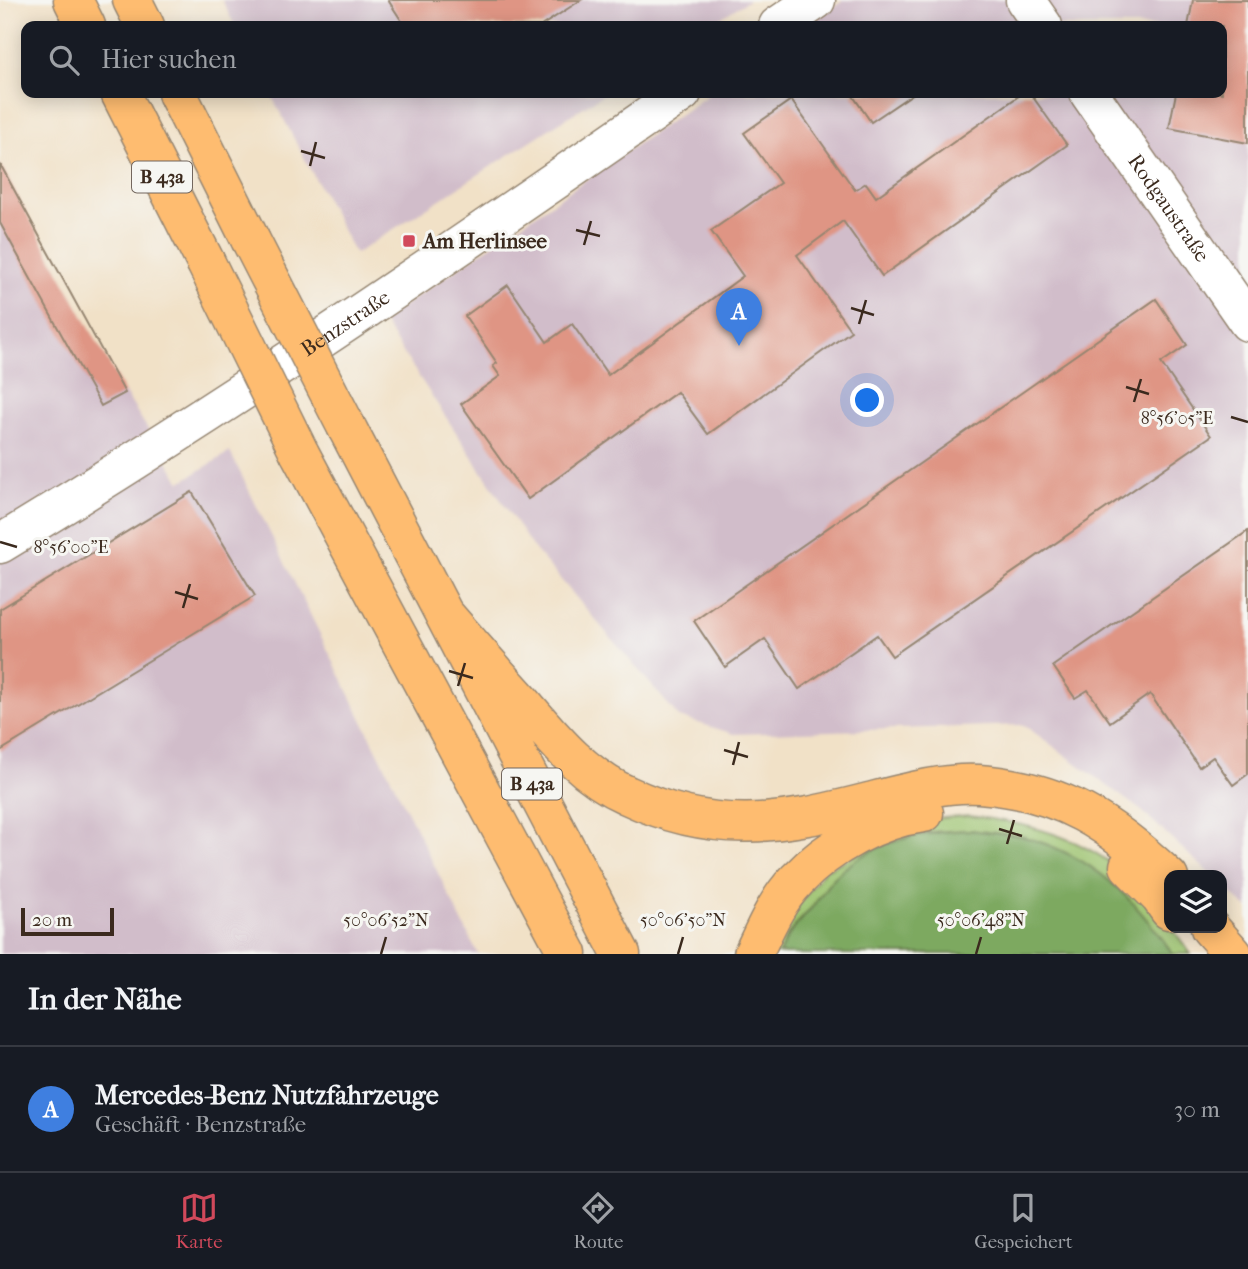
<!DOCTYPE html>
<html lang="de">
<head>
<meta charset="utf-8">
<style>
	:root { --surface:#171b24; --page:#20242c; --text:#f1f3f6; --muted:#9ea1a6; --line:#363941; --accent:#d1495b }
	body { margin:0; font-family:"IM FELL French Canon",serif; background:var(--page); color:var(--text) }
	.controls { position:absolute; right:21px; bottom:21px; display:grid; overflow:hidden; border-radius:14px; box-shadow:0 4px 18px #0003 }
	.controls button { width:63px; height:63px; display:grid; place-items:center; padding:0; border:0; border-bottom:2px solid var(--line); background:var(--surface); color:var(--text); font:35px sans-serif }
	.scale { position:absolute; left:21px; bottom:18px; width:93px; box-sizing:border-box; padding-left:7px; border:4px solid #3b2a1e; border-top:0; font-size:19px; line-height:24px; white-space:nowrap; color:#3b2a1e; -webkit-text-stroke:5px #f6f6f2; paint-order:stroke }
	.you { position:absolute; left:868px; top:401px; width:24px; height:24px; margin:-18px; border:5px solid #fff; border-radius:50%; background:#1a73e8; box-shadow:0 0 0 10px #1a73e833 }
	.badge { display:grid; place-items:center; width:46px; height:46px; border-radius:50%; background:var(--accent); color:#fff; font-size:23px; font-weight:700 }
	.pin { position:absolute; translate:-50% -58px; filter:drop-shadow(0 2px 4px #0008) }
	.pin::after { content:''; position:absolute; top:37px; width:24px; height:21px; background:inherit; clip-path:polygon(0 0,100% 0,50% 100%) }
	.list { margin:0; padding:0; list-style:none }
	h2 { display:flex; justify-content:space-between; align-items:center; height:91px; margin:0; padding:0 28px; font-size:30px }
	h2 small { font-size:23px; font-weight:400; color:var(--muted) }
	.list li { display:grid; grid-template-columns:46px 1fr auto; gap:21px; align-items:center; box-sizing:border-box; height:126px; padding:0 28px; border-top:2px solid var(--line) }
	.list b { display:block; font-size:26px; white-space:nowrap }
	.list p { margin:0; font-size:23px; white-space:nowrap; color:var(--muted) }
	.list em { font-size:23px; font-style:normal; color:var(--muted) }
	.icon { flex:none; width:38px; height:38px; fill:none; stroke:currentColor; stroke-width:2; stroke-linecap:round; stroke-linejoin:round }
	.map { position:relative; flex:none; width:1248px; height:954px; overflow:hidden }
	.search { position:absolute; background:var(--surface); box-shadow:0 4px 18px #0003; left:21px; right:21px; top:21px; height:77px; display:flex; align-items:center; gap:18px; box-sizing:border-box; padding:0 24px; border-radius:14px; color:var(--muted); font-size:26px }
	.sheet { height:217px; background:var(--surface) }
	nav { display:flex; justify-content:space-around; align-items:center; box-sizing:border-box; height:98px; border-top:2px solid var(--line); background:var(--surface); font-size:19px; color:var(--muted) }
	nav a { display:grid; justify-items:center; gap:4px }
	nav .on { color:var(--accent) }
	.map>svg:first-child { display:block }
	.industrial { fill:#d1bdca }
	.green { fill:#9cc36e; stroke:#6c7646; stroke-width:2 }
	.forest { fill:#7da961; stroke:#5c6a40; stroke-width:2 }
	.building { fill:#df9584 }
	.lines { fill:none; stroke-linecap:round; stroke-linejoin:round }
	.tertiary-casing { stroke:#968672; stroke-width:41 }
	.trunk-casing { stroke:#968672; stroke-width:41 }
	.tertiary { stroke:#fff; stroke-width:38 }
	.trunk { stroke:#febc70; stroke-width:38 }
	.trunk-bridge-casing { stroke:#968672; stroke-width:41; stroke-linecap:butt }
	.trunk-bridge { stroke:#febc70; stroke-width:38 }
	.ticks { fill:none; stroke:#3b2a1e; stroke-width:2.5 }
	.poi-dot { fill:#d1495b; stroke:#f6f6f2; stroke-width:2.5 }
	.labels { text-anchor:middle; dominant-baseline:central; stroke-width:6; stroke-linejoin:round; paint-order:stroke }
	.shield { fill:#f6f6f2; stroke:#73675e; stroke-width:2 }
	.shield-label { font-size:19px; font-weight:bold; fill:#3b2a1e }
	.street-label { font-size:21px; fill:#3b2a1e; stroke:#f6f6f2 }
	.poi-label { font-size:21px; font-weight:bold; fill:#3b2a1e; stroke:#f6f6f2; text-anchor:start }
	.ticks-label { font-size:18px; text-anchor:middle; fill:#3b2a1e; stroke:#f6f6f2; stroke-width:6; stroke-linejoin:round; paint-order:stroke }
</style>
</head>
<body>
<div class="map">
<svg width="1248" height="954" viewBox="0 0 1248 954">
	<rect width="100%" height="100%" fill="#f6f6f2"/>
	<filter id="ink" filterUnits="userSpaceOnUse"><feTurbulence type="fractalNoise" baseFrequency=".0143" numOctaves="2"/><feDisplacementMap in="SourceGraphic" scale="14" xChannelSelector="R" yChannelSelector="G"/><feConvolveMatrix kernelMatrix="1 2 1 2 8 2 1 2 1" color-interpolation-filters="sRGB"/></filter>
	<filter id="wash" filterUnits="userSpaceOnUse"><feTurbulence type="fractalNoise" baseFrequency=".00686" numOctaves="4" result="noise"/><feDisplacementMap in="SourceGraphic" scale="28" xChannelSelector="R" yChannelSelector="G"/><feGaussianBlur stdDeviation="1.57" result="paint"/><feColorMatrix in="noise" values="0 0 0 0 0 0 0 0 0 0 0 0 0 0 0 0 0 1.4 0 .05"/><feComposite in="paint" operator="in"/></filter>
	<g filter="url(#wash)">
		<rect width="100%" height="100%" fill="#f1e1c7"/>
		<path class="industrial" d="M222 0H749L708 26H235Z
			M841 0H1248V909L1222 885V875H1211L1142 811 1024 725 734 734 679 717 531 545 382 321 711 93H1222V26H806L841 2Z
			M270 93H605L355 254Z
			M0 164 125 393 181 482 230 452 478 954H0Z"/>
		<path class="green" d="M970 816C1025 823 1083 836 1125 875 1150 897 1171 927 1191 954H1173L1156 930 1023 837 971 830 928 832 882 845 834 877 814 905 787 935 779 954H762L825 870 930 819Z"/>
		<path class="forest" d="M971 830C988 833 1007 833 1024 837 1094 856 1133 897 1173 954H779C789 931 798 924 813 906 821 896 827 884 836 876 873 840 922 832 971 830Z"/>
		<g id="blocks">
			<path class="building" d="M388 0H581L541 26H405Z
				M1193 0H1248V143L1169 128 1176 93H1222V26H1188Z
				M851 93H914L871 122Z
				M1023 93H1030L1067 145 882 276 843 221 797 255 851 331 708 434 677 392 528 499 461 404 500 376 493 366 497 363 465 316 508 285 547 342 572 324 608 375 743 276 711 231 780 183 744 133 791 100 855 190 866 183 876 197Z
				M0 164 125 393 101 406 0 223Z
				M1156 299 1187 345 1161 363 1211 436 892 656 877 635 799 689 765 639 725 667 694 621Z
				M192 492 255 596 0 751V609Z
				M1248 531V774L1233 785 1213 757 1199 767 1150 694 1110 722 1088 690 1075 698 1053 666Z"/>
		</g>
	</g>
	<g filter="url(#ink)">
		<use href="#blocks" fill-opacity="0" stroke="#968672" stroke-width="2"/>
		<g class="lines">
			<g class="tertiary-casing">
				<g id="tertiary">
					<path d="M1025 0 1043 26"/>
					<path d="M778 26 816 0"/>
					<path id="s1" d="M1089 93 1248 322"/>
					<path id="s2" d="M0 544C233 403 458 248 682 93"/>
				</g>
			</g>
			<g class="trunk-casing">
				<path id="trunk" d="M73 0 86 26
					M132 0 145 26
					M120 93 205 261
					M177 93 250 239
					M347 428 621 954
					M299 452 568 954
					M444 614C469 643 495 672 521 701 552 737 582 775 627 795 714 836 780 825 869 802 904 793 943 782 979 784 1061 790 1111 823 1169 878
					M1129 866 1160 897 1169 910
					M1210 928 1233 954
					M753 954C765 929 777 900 797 880 829 846 877 819 924 813"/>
			</g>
			<use href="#tertiary" class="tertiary"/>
			<use href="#trunk" class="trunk"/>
			<g class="trunk-bridge-casing">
				<path id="trunk-bridge" d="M250 239 347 428
					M205 261 299 452"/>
			</g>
			<use href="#trunk-bridge" class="trunk-bridge"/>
		</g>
	</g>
	<path class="ticks" d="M301 151 325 158M310 166 316 142M576 230 600 236M584 245 591 221M851 308 874 315M859 324 866 300M1126 387 1149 394M1134 402 1141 379M1231 417 1248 422M0 542 17 547M175 592 198 599M183 608 190 584M449 671 473 678M458 686 465 663M724 750 748 757M733 765 739 742M999 829 1022 836M1007 844 1014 820M381 954 386 937M678 954 683 937M976 954 981 937"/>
	<rect class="poi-dot" x="402" y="234" width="14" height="14" rx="3.5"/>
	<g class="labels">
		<g class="shield">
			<rect x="132" y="161.5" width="60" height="31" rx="5"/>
			<rect x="502" y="768.5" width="60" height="31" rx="5"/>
		</g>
		<g class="shield-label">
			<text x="162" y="177">B 43a</text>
			<text x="532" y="784">B 43a</text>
		</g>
		<g class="street-label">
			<text stroke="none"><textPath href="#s1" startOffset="140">Rodgaustraße</textPath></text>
			<text stroke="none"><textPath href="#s2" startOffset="410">Benzstraße</textPath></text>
		</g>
		<g class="poi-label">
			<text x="423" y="241">Am Herlinsee</text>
		</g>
	</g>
	<g class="ticks-label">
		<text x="1177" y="424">8°56'05"E</text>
		<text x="71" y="553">8°56'00"E</text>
		<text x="386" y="926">50°06'52"N</text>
		<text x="683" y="926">50°06'50"N</text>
		<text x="981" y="926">50°06'48"N</text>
	</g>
</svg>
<div class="controls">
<button><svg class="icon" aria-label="layers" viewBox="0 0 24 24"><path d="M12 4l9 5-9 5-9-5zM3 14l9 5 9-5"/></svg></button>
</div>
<div class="scale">20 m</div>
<div class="you"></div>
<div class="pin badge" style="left:739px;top:346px;background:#3f7fe0">A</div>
<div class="search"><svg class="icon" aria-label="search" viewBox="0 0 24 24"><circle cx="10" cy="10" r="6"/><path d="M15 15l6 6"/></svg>Hier suchen</div>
</div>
<section class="sheet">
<h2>In der Nähe<small></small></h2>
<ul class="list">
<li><span class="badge" style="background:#3f7fe0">A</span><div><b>Mercedes-Benz Nutzfahrzeuge</b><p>Geschäft · Benzstraße</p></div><em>30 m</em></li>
</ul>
</section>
<nav>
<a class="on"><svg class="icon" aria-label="map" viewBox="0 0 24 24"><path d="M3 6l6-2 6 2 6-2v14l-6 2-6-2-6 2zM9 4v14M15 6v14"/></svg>Karte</a>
<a><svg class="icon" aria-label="directions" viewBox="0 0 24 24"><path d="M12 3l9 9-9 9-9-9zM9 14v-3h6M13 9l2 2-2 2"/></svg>Route</a>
<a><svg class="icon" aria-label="saved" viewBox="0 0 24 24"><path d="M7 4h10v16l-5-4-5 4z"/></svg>Gespeichert</a>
</nav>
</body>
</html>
